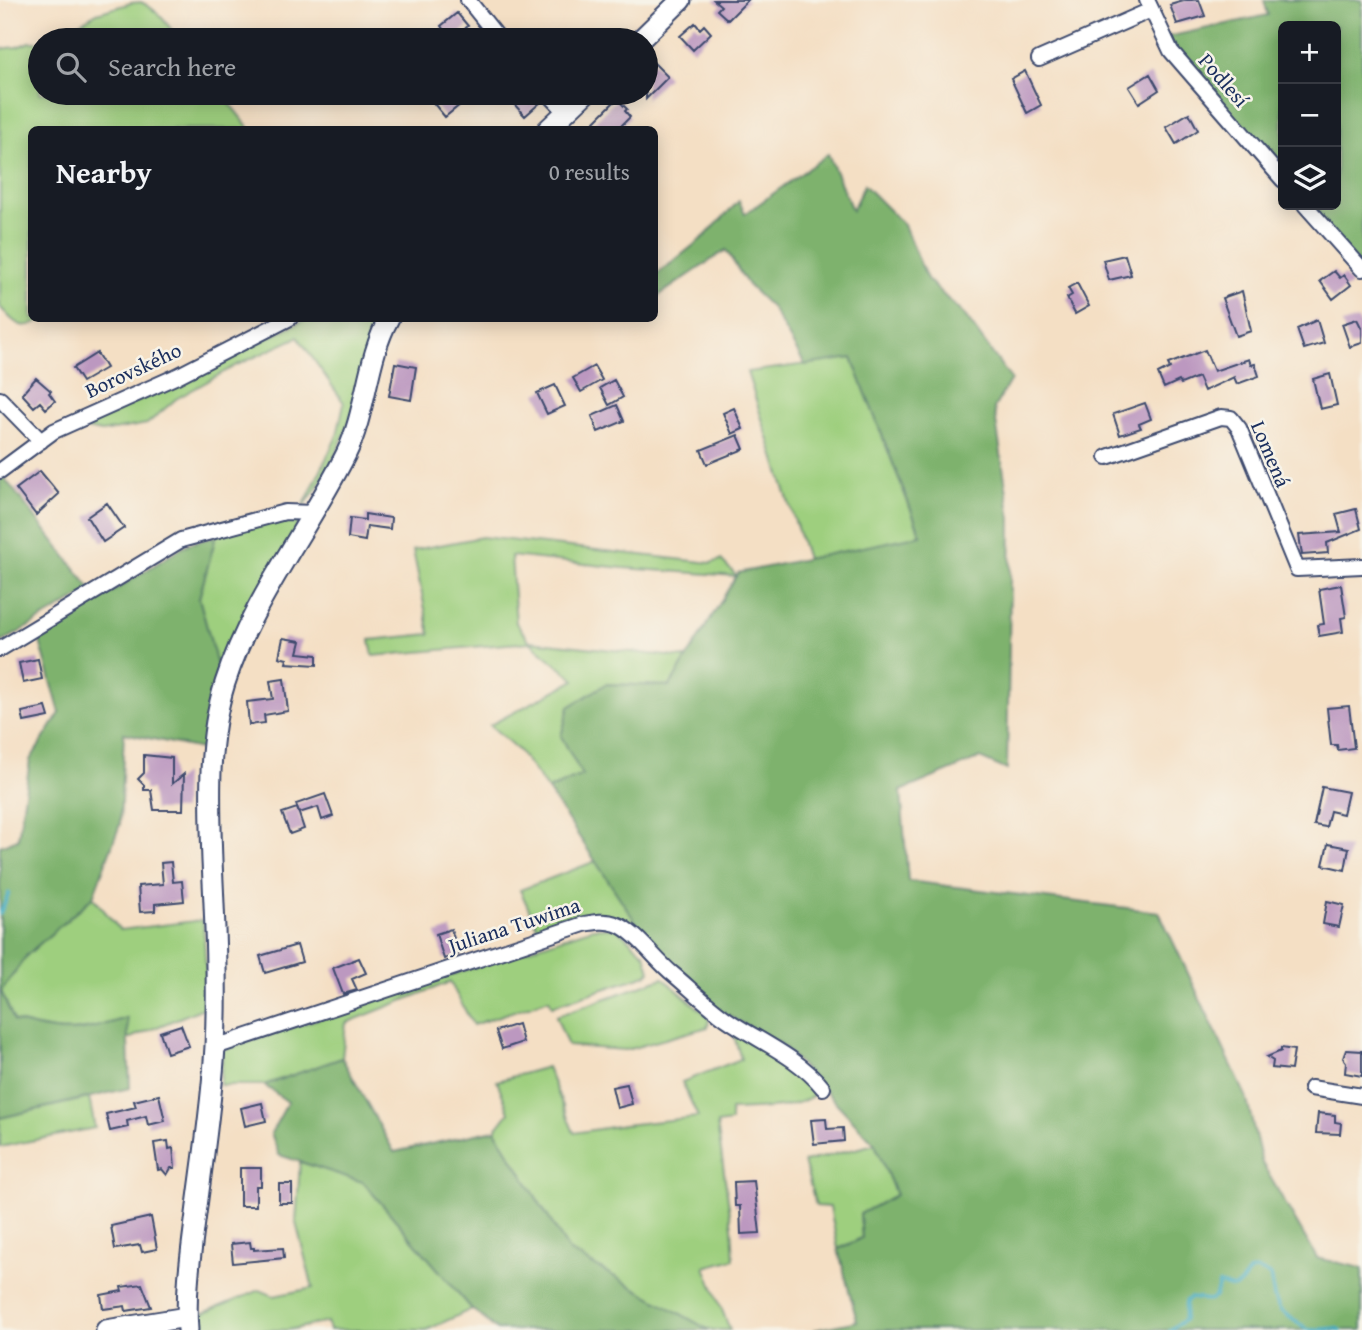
<!DOCTYPE html>
<html lang="en">
<head>
<meta charset="utf-8">
<style>
	:root { --surface:#171b24; --page:#20242c; --text:#f1f3f6; --muted:#9ea1a6; --line:#363941 }
	body { margin:0; font-family:"Gentium Book Plus",serif; background:var(--page); color:var(--text) }
	.controls { position:absolute; right:21px; top:21px; display:grid; overflow:hidden; border-radius:10px; box-shadow:0 4px 18px #0003 }
	.controls button { width:63px; height:63px; display:grid; place-items:center; padding:0; border:0; border-bottom:2px solid var(--line); background:var(--surface); color:var(--text); font:35px sans-serif }
	.list { margin:0; padding:0; list-style:none }
	h2 { display:flex; justify-content:space-between; align-items:center; height:91px; margin:0; padding:0 28px; font-size:30px }
	h2 small { font-size:23px; font-weight:400; color:var(--muted) }
	.icon { flex:none; width:38px; height:38px; fill:none; stroke:currentColor; stroke-width:2; stroke-linecap:round; stroke-linejoin:round }
	.map { position:relative; flex:none; width:1362px; height:1330px; overflow:hidden }
	.search { position:absolute; background:var(--surface); box-shadow:0 4px 18px #0003; left:28px; top:28px; width:630px; height:77px; display:flex; align-items:center; gap:18px; box-sizing:border-box; padding:0 24px; border-radius:38px; color:var(--muted); font-size:26px }
	.panel { position:absolute; background:var(--surface); box-shadow:0 4px 18px #0003; left:28px; top:126px; width:630px; height:196px; border-radius:10px }
	.map>svg:first-child { display:block }
	.green { fill:#9ecf7e; stroke:#5c7f6e; stroke-width:2 }
	.forest { fill:#7eb26d; stroke:#4c7066; stroke-width:2 }
	.lines { fill:none; stroke-linecap:round; stroke-linejoin:round }
	.stream { stroke:#43abc2; stroke-width:3.5 }
	.building { fill:#bc98c0 }
	.street-casing { stroke:#3c496d; stroke-width:18 }
	.secondary-casing { stroke:#3c496d; stroke-width:23 }
	.street { stroke:#fff; stroke-width:14 }
	.secondary { stroke:#fff; stroke-width:19 }
	.labels { text-anchor:middle; dominant-baseline:central; stroke-width:5; stroke-linejoin:round; paint-order:stroke }
	.street-label { font-size:21px; fill:#1b2f5e; stroke:#f7f3e8 }
</style>
</head>
<body>
<div class="map">
<svg width="1362" height="1330" viewBox="0 0 1362 1330">
	<rect width="100%" height="100%" fill="#f7f3e8"/>
	<filter id="ink" filterUnits="userSpaceOnUse"><feTurbulence type="fractalNoise" baseFrequency=".0143" numOctaves="2"/><feDisplacementMap in="SourceGraphic" scale="14" xChannelSelector="R" yChannelSelector="G"/><feConvolveMatrix kernelMatrix="1 2 1 2 8 2 1 2 1" color-interpolation-filters="sRGB"/></filter>
	<filter id="wash" filterUnits="userSpaceOnUse"><feTurbulence type="fractalNoise" baseFrequency=".00686" numOctaves="4" result="noise"/><feDisplacementMap in="SourceGraphic" scale="28" xChannelSelector="R" yChannelSelector="G"/><feGaussianBlur stdDeviation="1.57" result="paint"/><feColorMatrix in="noise" values="0 0 0 0 0 0 0 0 0 0 0 0 0 0 0 0 0 1.4 0 .05"/><feComposite in="paint" operator="in"/></filter>
	<g filter="url(#wash)">
		<rect width="100%" height="100%" fill="#f4dfc4"/>
		<path class="green" d="M141 2C158 10 169 26 179 40H51L97 13 131 3Z
			M30 42H40V93H221L250 129 32 130V318L44 319C21 332 17 325 0 307V49L17 47Z
			M306 319H380C362 384 346 453 303 507L337 436 344 403 298 337 235 366 176 399 147 424 102 432 75 427 155 393Z
			M852 358 921 536 807 559 747 372Z
			M287 517 299 522 220 676 199 598 216 536Z
			M482 537 711 563 721 560 737 576 623 568 511 556 516 623 530 641 687 658 670 686 606 684 561 736 582 775 548 790 519 751 490 725 575 680 530 642 373 656 370 640 430 634 413 550Z
			M596 861 652 945 591 917 539 931 520 890Z
			M93 897 120 930 203 920 208 1006 128 1039 127 1018C78 1033 64 1036 14 1021L1 991 27 955Z
			M593 928H616L645 954 650 971 646 975 552 1006 549 999 473 1025 450 982 346 1023 342 1058 264 1085H220L223 1050Z
			M663 978 709 1017 708 1027 626 1050 568 1046 556 1016Z
			M733 1033 785 1059 815 1080 817 1093C794 1111 759 1108 731 1110V1122L717 1124 732 1227 734 1259 705 1267 730 1330H709L569 1251 495 1130 509 1112 497 1081 547 1067 574 1133 624 1125 698 1117 682 1082 741 1059Z
			M89 1098 95 1128 0 1147V1118Z
			M875 1144 896 1195 860 1214 862 1238 838 1249 830 1207 816 1206 804 1162Z
			M300 1162 363 1182 472 1309 427 1330H330L327 1322 288 1330H196L194 1317 260 1290 274 1296 313 1288 296 1223Z"/>
		<path class="forest" d="M1264 0H1362V269L1305 205H1336V26H1283V180L1162 38 1268 15Z
			M828 154 852 210 864 185 904 225 927 279 966 317 1011 379 994 408 1011 519 1007 770 980 758 901 791 908 881 1159 912 1246 1096 1262 1163 1317 1258 1362 1268V1330H814L857 1321 838 1249 862 1238 860 1214 896 1195 875 1144 781 1044 721 1012 663 963 548 790 582 775 561 736 569 707 606 684 670 686 738 573 921 535 852 358 805 365 772 308 748 285 726 250 655 298V276L705 236 739 201 745 214Z
			M2 475 92 590 0 643V477Z
			M216 536 199 598 220 676 206 750 124 733 120 824 93 897 27 955 1 991 14 1021C65 1036 78 1033 127 1018L130 1088 0 1118V846L18 839 30 760 60 713 39 638 188 544Z
			M342 1058 394 1152 495 1130 569 1251 709 1330H497L472 1309 363 1182 279 1155 271 1133 288 1102 264 1085Z"/>
		<g class="lines">
			<path class="stream" d="M0 914 9 893
				M1170 1330 1184 1320 1186 1301 1190 1298 1209 1300 1215 1297 1219 1284C1225 1284 1230 1290 1236 1287 1251 1278 1242 1262 1270 1275L1274 1297 1280 1310 1306 1329 1311 1330
				M1314 1330 1336 1328 1340 1330"/>
		</g>
		<g id="blocks">
			<path class="building" d="M714 0H748L728 20 717 10 721 6Z
				M1187 0H1199L1205 16 1177 24 1170 5Z
				M457 13 468 26 461 32 468 40H452L441 26Z
				M695 23 700 29 704 25 711 33 693 50 680 36Z
				M651 60 668 77 646 99V66Z
				M1025 71 1041 105 1027 113 1011 79Z
				M1150 74 1159 90 1139 103 1129 87Z
				M425 93H452L461 104 445 117Z
				M524 93H533L541 102 525 116 513 103Z
				M617 99 627 109 625 111 630 117 617 130H586Z
				M1189 113 1198 130 1176 144 1166 127Z
				M1125 255 1131 275 1109 280 1103 260Z
				M1334 271 1340 278 1344 275 1351 285 1333 299 1320 281Z
				M1077 283 1089 306 1075 314 1067 298 1072 295 1068 288Z
				M1242 291 1251 331 1236 336 1222 298Z
				M1357 319 1362 329V343L1350 347 1342 324Z
				M1317 320 1324 343 1304 349 1297 329Z
				M1205 350 1214 371 1249 359 1251 365 1255 364 1259 376 1237 384 1234 377 1204 391 1198 377 1181 384 1179 381 1164 388 1158 374 1170 368 1168 364Z
				M97 353 106 368 82 382 73 368Z
				M395 363 416 367 411 400 389 396Z
				M594 366 602 380 581 392 573 378Z
				M1330 374 1337 405 1320 409 1313 379Z
				M36 378 51 391 49 393 55 401 46 409 40 402 34 407 22 394Z
				M614 380 623 397 609 405 600 388Z
				M555 385 565 406 547 414 537 393Z
				M1145 403 1151 419 1139 424 1141 428 1120 435 1113 414Z
				M617 405 624 421 598 432 592 416Z
				M734 408 743 429 732 434 723 413Z
				M738 435 744 449 707 464 701 450Z
				M40 471 59 494 36 515 16 489Z
				M107 503 124 528 103 542 87 517Z
				M1356 509 1361 529 1327 543 1328 553 1302 555 1299 535 1341 532 1336 514Z
				M365 514 391 518 390 529 367 526 365 541 348 538 350 518 365 520Z
				M1341 585 1346 617 1341 618 1343 632 1319 636 1317 625 1324 624 1319 589Z
				M283 638 301 641 298 653 317 655V665L286 663 287 659 279 657Z
				M38 659 42 679 23 683 19 663Z
				M284 679 288 711 264 715 265 723 249 725 247 702 273 699 270 681Z
				M1349 706 1354 748 1338 750 1337 745H1331L1327 708Z
				M46 707 49 717 24 722 22 712Z
				M144 755 172 758V784L184 774 183 810H154L151 790H144V785L138 779 144 773Z
				M1322 787 1348 792 1343 814 1330 811 1326 827 1314 825Z
				M325 794 333 816 322 820 318 807 299 813 296 804Z
				M297 808 304 829 290 834 282 813Z
				M1328 844 1349 848 1345 870 1323 865Z
				M171 862 173 882 182 881 184 901 155 904V911L140 912 138 886 163 884 161 863Z
				M1327 901 1344 905 1339 927 1323 924Z
				M451 929 459 954 444 959 436 934Z
				M297 945 302 962 265 973 260 956Z
				M359 958 366 973 352 979 357 990 343 994 333 968Z
				M518 1024 523 1042 502 1049 496 1031Z
				M181 1025 189 1046 167 1053 160 1032Z
				M1281 1048 1294 1050 1291 1070 1272 1068 1273 1061 1267 1057 1281 1051Z
				M1346 1050 1362 1051V1076L1345 1073 1346 1062 1343 1058Z
				M627 1084 632 1104 617 1108 612 1087Z
				M159 1095 165 1121 148 1125 146 1116 127 1121 128 1127 110 1131 106 1114 136 1107 134 1101Z
				M262 1103 266 1121 245 1126 241 1108Z
				M1318 1113 1335 1115V1122L1341 1123 1340 1134 1316 1133Z
				M826 1119 827 1129 843 1128 844 1141 814 1144 811 1120Z
				M168 1141 169 1149 173 1148 175 1168H171L167 1175 162 1169 158 1170 154 1143Z
				M240 1168H261V1186H256V1206H240Z
				M754 1181 760 1233 741 1234 740 1206H735L734 1182Z
				M279 1184H292V1203H279Z
				M151 1217 157 1249 142 1252 140 1245 115 1249 111 1226Z
				M250 1242 251 1248H254V1250L283 1248 284 1258 233 1263 231 1244Z
				M142 1284 151 1307 126 1311 125 1306 103 1309 101 1295 122 1291 121 1287Z"/>
		</g>
	</g>
	<g filter="url(#ink)">
		<use href="#blocks" fill-opacity="0" stroke="#3c496d" stroke-width="2"/>
		<g class="lines">
			<g class="street-casing">
				<path id="street" d="M468 0 500 40
					M1147 0 1171 51 1283 180
					M1039 59 1151 10
					M548 93 566 112
					M1305 205 1362 269
					M0 399 41 441
					M1107 457 1221 417 1231 418 1239 428 1297 569 1362 566
					M0 471 54 431 177 376 290 318
					M0 649 181 540 285 512 314 513
					M215 1047 584 924C595 922 606 920 616 924 636 931 656 961 673 974 692 990 711 1009 731 1022 763 1043 799 1058 823 1088
					M1311 1088 1362 1096"/>
			</g>
			<g class="secondary-casing">
				<path id="secondary" d="M640 40 681 0
					M547 130 586 93
					M106 1330 187 1317
					M188 1330C185 1291 191 1253 196 1214 203 1159 212 1102 215 1046 218 985 215 922 212 861 210 802 207 740 225 683 251 601 308 530 346 454 367 411 366 360 389 318"/>
			</g>
			<use href="#street" class="street"/>
			<use href="#secondary" class="secondary"/>
		</g>
	</g>
	<g class="labels">
		<g class="street-label">
			<text transform="translate(1224 80) rotate(49)">Podlesí</text>
			<text transform="translate(133 370) rotate(-25)">Borovského</text>
			<text transform="translate(1271 454) rotate(67)">Lomená</text>
			<text transform="translate(514 925) rotate(-18)">Juliana Tuwima</text>
		</g>
	</g>
</svg>
<div class="controls">
<button>+</button>
<button>−</button>
<button><svg class="icon" aria-label="layers" viewBox="0 0 24 24"><path d="M12 4l9 5-9 5-9-5zM3 14l9 5 9-5"/></svg></button>
</div>
<div class="search"><svg class="icon" aria-label="search" viewBox="0 0 24 24"><circle cx="10" cy="10" r="6"/><path d="M15 15l6 6"/></svg>Search here</div>
<section class="panel">
<h2>Nearby<small>0 results</small></h2>
<ul class="list">
</ul>
</section>
</div>
</body>
</html>
